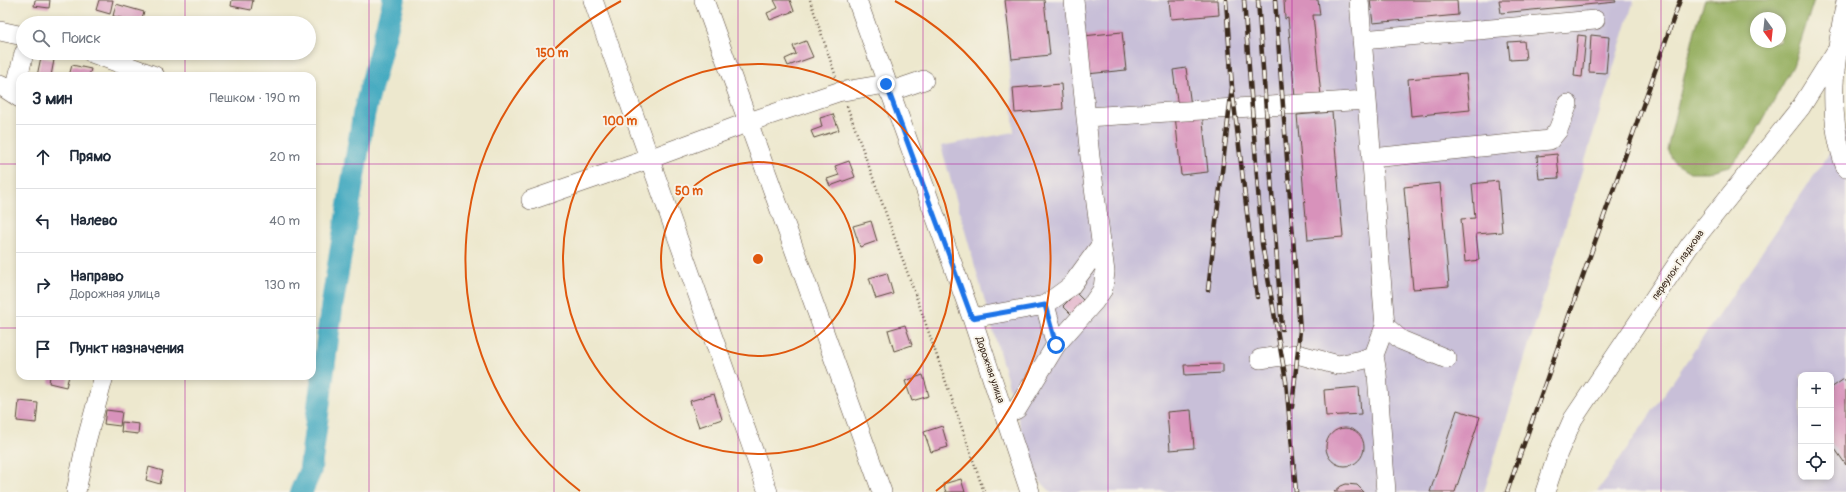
<!DOCTYPE html>
<html lang="ru">
<head>
<meta charset="utf-8">
<style>
	:root { --surface:#fff; --page:#f2f2f3; --text:#1f2937; --muted:#747a83; --line:#e0e1e3 }
	body { margin:0; font-family:Pangolin,sans-serif; background:var(--page); color:var(--text) }
	.controls { position:absolute; right:12px; bottom:12px; display:grid; overflow:hidden; border-radius:8px; box-shadow:0 2px 6px #0003 }
	.controls button { width:36px; height:36px; display:grid; place-items:center; padding:0; border:0; border-bottom:1px solid var(--line); background:var(--surface); color:var(--text); font:20px sans-serif }
	.compass { position:absolute; left:1750px; top:12px; width:36px; height:36px; border-radius:50%; background:var(--surface); box-shadow:0 2px 6px #0003; rotate:165deg }
	.stop { position:absolute; width:12px; height:12px; margin:-9px; border:3px solid #1a73e8; border-radius:50%; background:#fff }
	.stop.end { background:#1a73e8; border-color:#fff; box-shadow:0 1px 4px #0008 }
	.list { margin:0; padding:0; list-style:none }
	h2 { display:flex; justify-content:space-between; align-items:center; height:52px; margin:0; padding:0 16px; font-size:17px }
	h2 small { font-size:13px; font-weight:400; color:var(--muted) }
	.list li { display:grid; grid-template-columns:26px 1fr auto; gap:12px; align-items:center; box-sizing:border-box; height:64px; padding:0 16px; border-top:1px solid var(--line) }
	.list b { display:block; font-size:15px; white-space:nowrap }
	.list p { margin:0; font-size:13px; white-space:nowrap; color:var(--muted) }
	.list em { font-size:13px; font-style:normal; color:var(--muted) }
	.icon { flex:none; width:22px; height:22px; fill:none; stroke:currentColor; stroke-width:2; stroke-linecap:round; stroke-linejoin:round }
	.map { position:relative; flex:none; width:1846px; height:492px; overflow:hidden }
	.search { position:absolute; background:var(--surface); box-shadow:0 2px 6px #0003; left:16px; top:16px; width:300px; height:44px; display:flex; align-items:center; gap:10px; box-sizing:border-box; padding:0 14px; border-radius:22px; color:var(--muted); font-size:15px }
	.panel { position:absolute; background:var(--surface); box-shadow:0 2px 6px #0003; left:16px; top:72px; width:300px; height:308px; border-radius:12px }
	.map>svg:first-child { display:block }
	.industrial { fill:#c8bfd8; fill-rule:evenodd }
	.forest { fill:#95af61; stroke:#686c40; fill-rule:evenodd }
	.lines { fill:none; stroke-linecap:round; stroke-linejoin:round }
	.river { stroke:#3fa8bf; stroke-width:23 }
	.building { fill:#d892bb }
	.minor-casing { stroke:#564638; stroke-width:20 }
	.path { stroke:#564638; stroke-width:2.5; stroke-dasharray:1 3; stroke-linecap:butt }
	.minor { stroke:#fff; stroke-width:19 }
	.rail-casing { stroke:#3b2a1e; stroke-width:4.5 }
	.rail { stroke:#f7f3e8; stroke-width:3; stroke-dasharray:9; stroke-linecap:butt }
	.route { stroke:#1a73e8; stroke-width:5 }
	.grid { fill:none; stroke:#b5179e; stroke-width:1; stroke-opacity:0.55 }
	.ring { fill:none; stroke:#df570d; stroke-width:2 }
	.labels { text-anchor:middle; dominant-baseline:central; stroke-width:4; stroke-linejoin:round; paint-order:stroke }
	.street-label { font-size:10px; fill:#3b2a1e; stroke:#f7f3e8 }
	.centre { fill:#df570d; stroke:#f7f3e8; stroke-width:2 }
	.ring-label { font-size:12px; text-anchor:middle; font-weight:bold; fill:#df570d; stroke:#f7f3e8; stroke-width:4; stroke-linejoin:round; paint-order:stroke }
</style>
</head>
<body>
<div class="map">
<svg width="1846" height="492" viewBox="0 0 1846 492">
	<rect width="100%" height="100%" fill="#f7f3e8"/>
	<filter id="ink" filterUnits="userSpaceOnUse"><feTurbulence type="fractalNoise" baseFrequency=".025" numOctaves="2"/><feDisplacementMap in="SourceGraphic" scale="8" xChannelSelector="R" yChannelSelector="G"/><feConvolveMatrix kernelMatrix="1 2 1 2 8 2 1 2 1" color-interpolation-filters="sRGB"/></filter>
	<filter id="wash" filterUnits="userSpaceOnUse"><feTurbulence type="fractalNoise" baseFrequency=".012" numOctaves="4" result="noise"/><feDisplacementMap in="SourceGraphic" scale="16" xChannelSelector="R" yChannelSelector="G"/><feGaussianBlur stdDeviation="0.9" result="paint"/><feColorMatrix in="noise" values="0 0 0 0 0 0 0 0 0 0 0 0 0 0 0 0 0 1.4 0 .05"/><feComposite in="paint" operator="in"/></filter>
	<g filter="url(#wash)">
		<rect width="100%" height="100%" fill="#ede8ce"/>
		<path class="industrial" d="M1005 0H1634L1484 492H1051L1034 475 941 146 1014 132Z
			M1846 129V492H1597ZM1801 375H1831V477H1801Z"/>
		<path class="forest" d="M1705 0H1814L1793 66 1749 145 1730 166 1708 172H1690L1675 163 1667 150 1695 30ZM1756 18H1780V42H1756Z"/>
		<g class="lines">
			<path class="river" d="M301 492 310 471 332 305 364 113 394 0"/>
		</g>
		<g id="blocks">
			<path class="building" d="M35 0H50L49 8 34 6Z
				M99 0H113L110 14 96 10Z
				M232 0H253L251 10 231 6Z
				M774 0H790L794 11 770 20 767 13 778 8Z
				M1005 0H1044L1050 55 1012 59Z
				M1169 0H1218L1219 15 1171 19Z
				M1284 0H1318L1320 15H1313L1321 96 1295 98 1288 18 1285 19Z
				M1370 0H1457L1458 15 1373 23Z
				M1499 0H1615L1616 2 1501 13Z
				M116 4 144 12 140 23 113 16Z
				M1122 32 1126 70 1087 74 1083 36Z
				M1578 35 1586 36 1582 77 1574 76Z
				M1591 35 1609 37 1606 73 1589 72Z
				M806 41 813 57 788 66 785 59 796 54 793 46Z
				M1524 41 1526 59 1510 60 1508 42Z
				M41 57 54 60 51 76H37Z
				M72 65 91 69 89 76H69Z
				M1186 68 1191 106 1178 108 1173 70Z
				M1466 74 1470 110 1411 116 1408 79Z
				M1061 84 1063 109 1015 113 1013 88Z
				M1202 112 1208 172 1181 175 1175 115Z
				M1332 112 1343 237 1308 240 1297 115Z
				M833 114 839 130 814 138 811 131 822 127 820 118Z
				M1557 154 1559 178 1539 179 1537 156Z
				M849 161 855 177 830 186 827 179 839 175 835 166Z
				M1498 181 1502 232 1476 234 1479 260 1465 262 1461 219 1475 218 1472 184Z
				M1440 183 1449 286 1413 289 1404 187Z
				M871 221 877 241 860 247 853 226Z
				M887 273 893 294 876 299 869 278Z
				M1076 293 1086 303 1073 316 1063 306Z
				M905 325 912 345 894 351 888 330Z
				M1223 364V373L1185 375 1184 365Z
				M923 375 929 396 912 401 905 381Z
				M50 376H69L66 387 49 383Z
				M1844 379 1846 382V465L1831 443V388Z
				M1359 387 1361 414 1326 416 1324 390Z
				M714 394 722 419 699 427 690 401Z
				M19 401 38 403 36 423 17 421Z
				M106 410 122 412 120 426 104 424Z
				M1191 410 1194 448 1170 450 1167 412Z
				M1457 410 1480 417 1455 492H1430Z
				M122 422 139 424 138 434 121 432Z
				M942 426 948 447 931 452 924 432Z
				M1326 447a19 19 0 1 1 38 0a19 19 0 1 1-38 0Z
				M149 467 163 471 160 484 146 480Z
				M961 479 965 492H946L943 484Z
				M1346 484 1357 485 1364 492H1334L1341 486Z"/>
		</g>
	</g>
	<g filter="url(#ink)">
		<use href="#blocks" fill-opacity="0" stroke="#564638" stroke-width="1"/>
		<g class="lines">
			<g class="minor-casing">
				<path id="minor" d="M593 0 768 492
					M704 0 882 492
					M857 0 972 318 1030 492
					M1846 1C1835 58 1825 112 1846 168
					M0 31 23 36
					M1362 40 1595 20
					M92 53 155 76
					M0 85 20 98
					M889 92 924 80
					M14 94 24 53
					M1086 117 1367 100
					M1372 158 1550 140 1558 130 1568 104
					M531 200 649 159 749 122 838 92 886 84
					M1045 305 1071 286 1101 245
					M972 318 1045 305 1056 345 1017 409 1005 415
					M1385 326 1401 340 1447 359
					M1056 345 1094 302 1103 289 1105 272 1090 157 1074 0
					M1374 355 1377 374 1386 492
					M1260 359 1297 354 1338 365 1362 360 1374 355 1385 326 1359 0
					M76 492 86 442 104 376
					M1545 492 1558 453 1573 419 1690 245 1801 107 1835 53 1846 43"/>
			</g>
			<path class="path" d="M810 0 836 77
				M847 106 922 313 984 492"/>
			<use href="#minor" class="minor"/>
			<g class="rail-casing">
				<path id="rail" d="M1226 0 1232 87
					M1244 0 1262 244 1286 381 1296 492
					M1258 0 1282 329
					M1275 0 1300 330 1292 407
					M1208 290 1232 87 1257 297
					M1507 492 1680 0"/>
			</g>
			<use href="#rail" class="rail"/>
		</g>
	</g>
	<g class="lines" filter="url(#ink)">
		<path class="route" d="M886 84 972 318 1045 305 1056 345"/>
	</g>
	<path class="grid" d="M185 0V23M369 0V492M554 0V492M738 0V492M923 0V492M1108 0V492M1292 0V492M1477 0V492M1661 0V492M185 53V76M0 164H20M312 164H1846M0 328H20M312 328H1846M185 376V492"/>
	<g class="ring">
		<circle cx="758" cy="259" r="97"/>
		<circle cx="758" cy="259" r="195"/>
		<path d="M580 491A292 292 0 0 1 621 1M895 1A292 292 0 0 1 936 491"/>
	</g>
	<g class="labels">
		<g class="street-label">
			<text transform="translate(1678 265) rotate(-55)">переулок Гладкова</text>
			<text transform="translate(990 370) rotate(71)">Дорожная улица</text>
		</g>
	</g>
	<circle cx="758" cy="259" r="6" class="centre"/>
	<g class="ring-label">
		<text x="552" y="57">150 m</text>
		<text x="620" y="125">100 m</text>
		<text x="689" y="195">50 m</text>
	</g>
</svg>
<div class="controls">
<button>+</button>
<button>−</button>
<button><svg class="icon" aria-label="locate" viewBox="0 0 24 24"><circle cx="12" cy="12" r="6"/><path d="M12 2v4M12 18v4M2 12h4M18 12h4"/></svg></button>
</div>
<svg class="compass" viewBox="-18 -18 36 36"><path d="M0-13l5 13h-10z" fill="#e53935"/><path d="M0 13l5-13h-10z" fill="#747a83"/></svg>
<div class="stop" style="left:1056px;top:345px"></div>
<div class="stop end" style="left:886px;top:84px"></div>
<div class="search"><svg class="icon" aria-label="search" viewBox="0 0 24 24"><circle cx="10" cy="10" r="6"/><path d="M15 15l6 6"/></svg>Поиск</div>
<section class="panel">
<h2>3 мин<small>Пешком · 190 m</small></h2>
<ul class="list">
<li><svg class="icon" aria-label="ahead" viewBox="0 0 24 24"><path d="M12 20V5M6 11l6-6 6 6"/></svg><div><b>Прямо</b></div><em>20 m</em></li>
<li><svg class="icon" aria-label="left" viewBox="0 0 24 24"><path d="M17 20v-9H6M10 6l-5 5 5 5"/></svg><div><b>Налево</b></div><em>40 m</em></li>
<li><svg class="icon" aria-label="right" viewBox="0 0 24 24"><path d="M7 20v-9h11M14 6l5 5-5 5"/></svg><div><b>Направо</b><p>Дорожная улица</p></div><em>130 m</em></li>
<li><svg class="icon" aria-label="arrive" viewBox="0 0 24 24"><path d="M6 21V4h12l-3 4 3 4H6"/></svg><div><b>Пункт назначения</b></div></li>
</ul>
</section>
</div>
</body>
</html>
